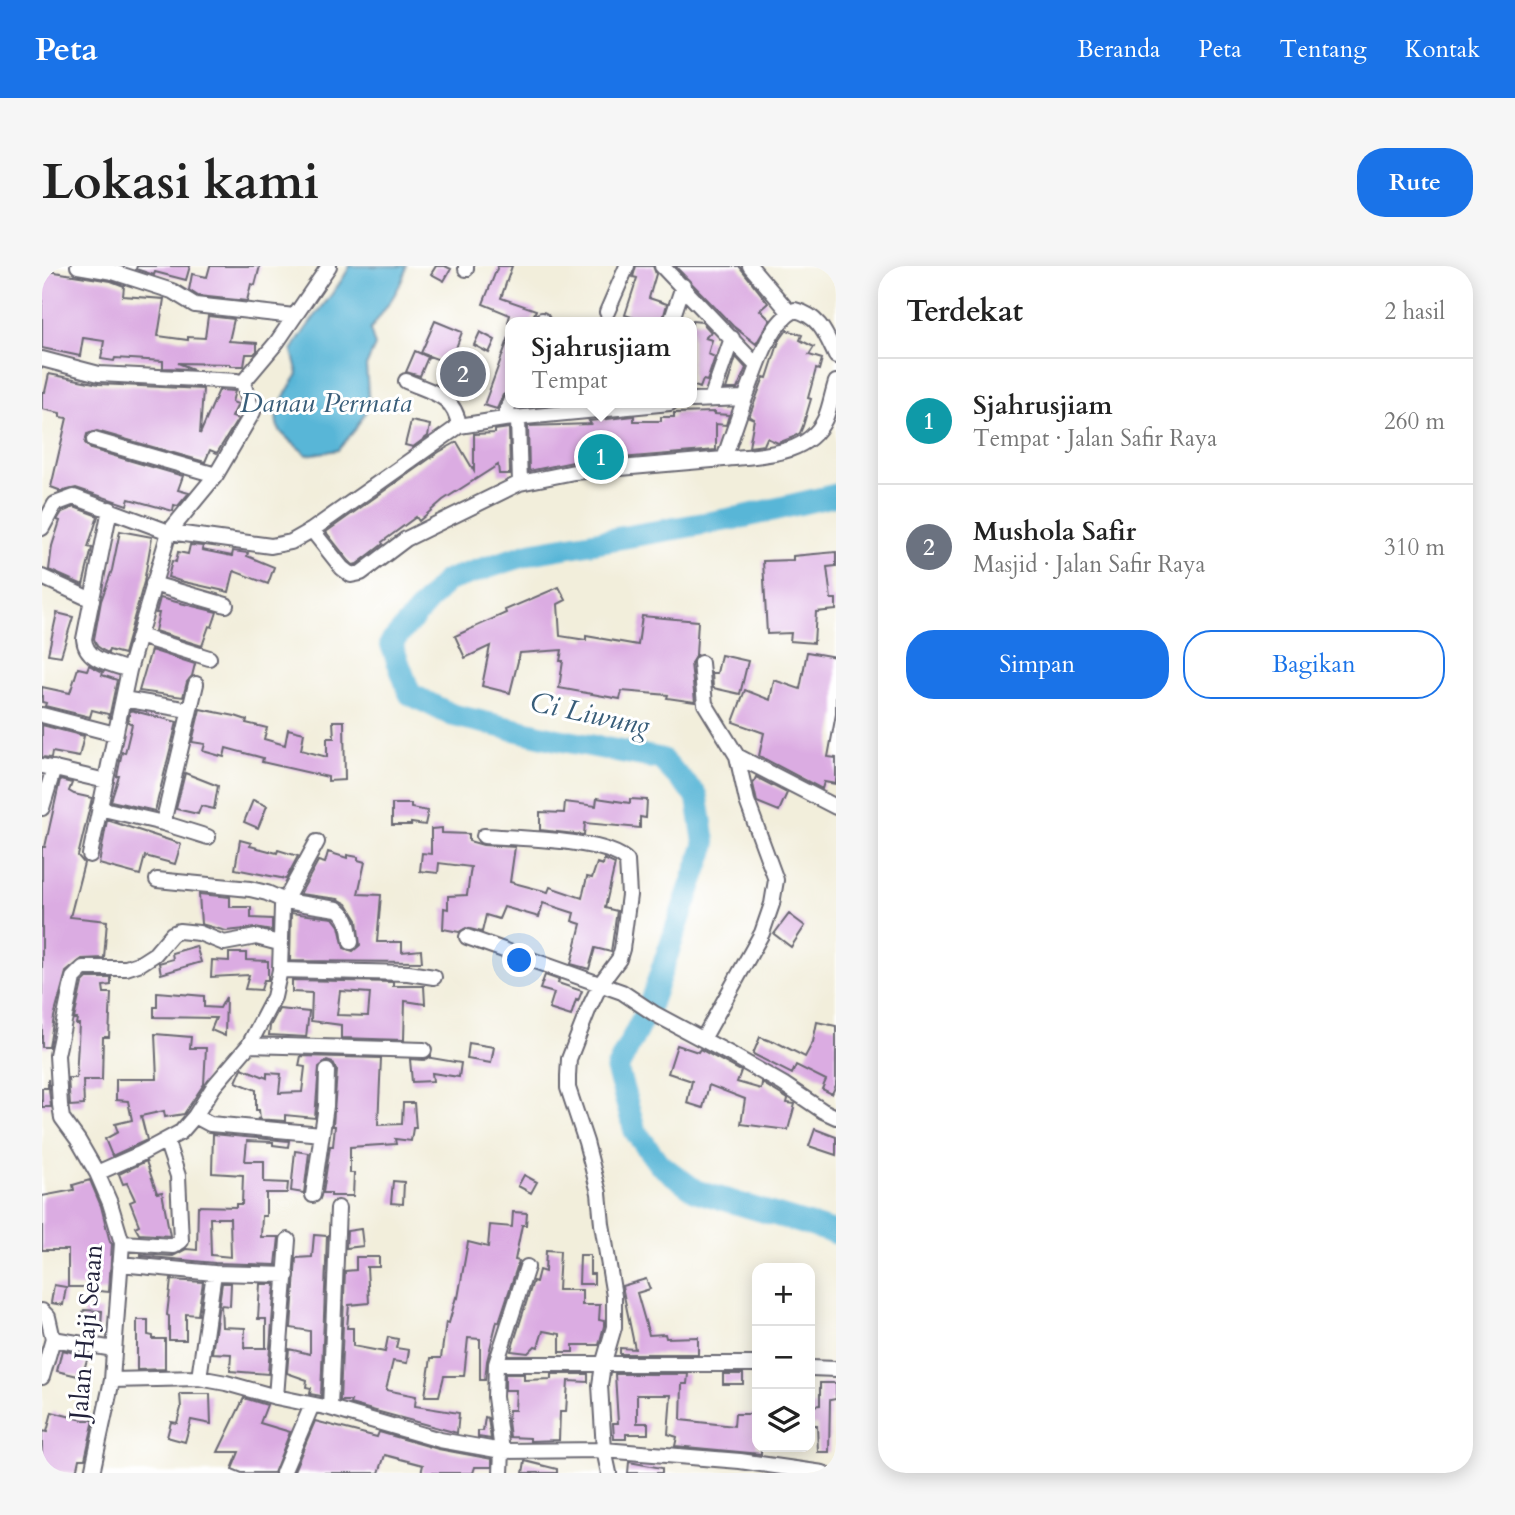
<!DOCTYPE html>
<html lang="id">
<head>
<meta charset="utf-8">
<style>
	:root { --surface:#fff; --page:#f6f6f6; --text:#222; --muted:#767676; --line:#e0e0e0; --accent:#1a73e8 }
	body { margin:0; font-family:Cardo,serif; background:var(--page); color:var(--text) }
	.controls { position:absolute; right:21px; bottom:21px; display:grid; overflow:hidden; border-radius:14px; box-shadow:0 4px 18px #0003 }
	.controls button { width:63px; height:63px; display:grid; place-items:center; padding:0; border:0; border-bottom:2px solid var(--line); background:var(--surface); color:var(--text); font:35px sans-serif }
	.you { position:absolute; left:478px; top:695px; width:24px; height:24px; margin:-18px; border:5px solid #fff; border-radius:50%; background:#1a73e8; box-shadow:0 0 0 10px #1a73e833 }
	.badge { display:grid; place-items:center; width:46px; height:46px; border-radius:50%; background:var(--accent); color:#fff; font-size:23px; font-weight:700 }
	.pin { position:absolute; translate:-50% -50%; border:4px solid #fff; box-shadow:0 2px 7px #0006 }
	.popup { position:absolute; left:463px; top:51px; width:192px; height:91px; box-sizing:border-box; display:grid; place-content:center; border-radius:14px; background:var(--surface); filter:drop-shadow(0 2px 5px #0005); font-size:23px; white-space:nowrap; color:var(--muted) }
	.popup b { font-size:26px; color:var(--text) }
	.popup::after { content:''; position:absolute; left:50%; top:100%; margin-left:-14px; border:14px solid transparent; border-top-color:var(--surface) }
	.list { margin:0; padding:0; list-style:none }
	h2 { display:flex; justify-content:space-between; align-items:center; height:91px; margin:0; padding:0 28px; font-size:30px }
	h2 small { font-size:23px; font-weight:400; color:var(--muted) }
	.list li { display:grid; grid-template-columns:46px 1fr auto; gap:21px; align-items:center; box-sizing:border-box; height:126px; padding:0 28px; border-top:2px solid var(--line) }
	.list b { display:block; font-size:26px; white-space:nowrap }
	.list p { margin:0; font-size:23px; white-space:nowrap; color:var(--muted) }
	.list em { font-size:23px; font-style:normal; color:var(--muted) }
	.actions { display:flex; gap:14px; padding:21px 28px }
	.actions a { flex:1; padding:16px 0; border:2px solid var(--accent); border-radius:28px; text-align:center; font-size:24px; color:var(--accent) }
	.actions .main { background:var(--accent); color:#fff }
	.icon { flex:none; width:38px; height:38px; fill:none; stroke:currentColor; stroke-width:2; stroke-linecap:round; stroke-linejoin:round }
	.map { position:relative; flex:none; width:794px; height:1207px; overflow:hidden; border-radius:28px }
	header { display:flex; align-items:center; gap:42px; box-sizing:border-box; height:98px; padding:0 35px; background:var(--accent); color:#fff }
	header strong { font-size:33px }
	nav { display:flex; gap:38px; margin-inline-start:auto; font-size:24px }
	.intro { display:flex; align-items:center; justify-content:space-between; box-sizing:border-box; height:168px; padding:0 42px }
	h1 { margin:0; font-size:49px }
	.button { padding:18px 32px; border-radius:28px; background:var(--accent); color:#fff; font-size:24px; font-weight:700 }
	main { display:flex; gap:42px; padding:0 42px }
	aside { flex:1; background:var(--surface); border-radius:28px; box-shadow:0 4px 18px #0003 }
	.map>svg:first-child { display:block }
	.water { fill:#59b6d7; stroke:#3e6c89; stroke-width:2 }
	.lines { fill:none; stroke-linecap:round; stroke-linejoin:round }
	.river { stroke:#59b6d7; stroke-width:23 }
	.building { fill:#dbace2; fill-rule:evenodd }
	.minor-casing { stroke:#6b6973; stroke-width:18 }
	.minor { stroke:#fff; stroke-width:14 }
	.labels { text-anchor:middle; dominant-baseline:central; stroke-width:6; stroke-linejoin:round; paint-order:stroke }
	.street-label { font-size:26px; fill:#22223b; stroke:#fff }
	.water-label { font-size:28px; font-style:italic; fill:#385d79; stroke:#fff }
</style>
</head>
<body>
<header>
<strong>Peta</strong>
<nav><a>Beranda</a><a>Peta</a><a>Tentang</a><a>Kontak</a></nav>
</header>
<div class="intro"><h1>Lokasi kami</h1><a class="button">Rute</a></div>
<main>
<div class="map">
<svg width="794" height="1207" viewBox="0 0 794 1207">
	<rect width="100%" height="100%" fill="#fff"/>
	<filter id="ink" filterUnits="userSpaceOnUse"><feTurbulence type="fractalNoise" baseFrequency=".0143" numOctaves="2"/><feDisplacementMap in="SourceGraphic" scale="14" xChannelSelector="R" yChannelSelector="G"/><feConvolveMatrix kernelMatrix="1 2 1 2 8 2 1 2 1" color-interpolation-filters="sRGB"/></filter>
	<filter id="wash" filterUnits="userSpaceOnUse"><feTurbulence type="fractalNoise" baseFrequency=".00686" numOctaves="4" result="noise"/><feDisplacementMap in="SourceGraphic" scale="28" xChannelSelector="R" yChannelSelector="G"/><feGaussianBlur stdDeviation="1.57" result="paint"/><feColorMatrix in="noise" values="0 0 0 0 0 0 0 0 0 0 0 0 0 0 0 0 0 1.4 0 .05"/><feComposite in="paint" operator="in"/></filter>
	<g filter="url(#wash)">
		<rect width="100%" height="100%" fill="#f2eedb"/>
		<path class="water" d="M308 0H364C362 20 339 48 328 64L333 80 324 100 327 140 313 164 296 184 265 189C257 182 246 174 239 166 225 149 247 123 256 108L250 85C266 54 292 31 308 0Z"/>
		<g class="lines">
			<path class="river" d="M794 229 700 251 490 287 404 315 349 377 368 428 410 449 513 473 619 493 655 530 663 579 608 738 575 803 593 865 617 898 654 925 794 967"/>
		</g>
		<g id="blocks">
			<path class="building" d="M95 0H148L144 14 113 6 112 9 94 3Z
				M168 0H218L213 19 209 18 205 35 156 30 147 24 150 8 165 11Z
				M394 0H403L409 3 402 15 389 8Z
				M456 0H470L459 32 494 44 489 56H466L468 49 441 38Z
				M594 0H611L614 8 607 32 625 38 620 56H605L583 49 595 12 591 11Z
				M633 0H697L726 37 718 44 728 54 714 78 691 60Z
				M0 4 69 15 82 20 81 30 122 33 116 70 146 74V71L163 72 166 50 192 53 187 75 215 77V85L212 88H204L202 100H188V98L136 97 151 103 121 102V95L73 92 72 95 59 93 62 75 41 72 38 90 0 82Z
				M393 55 420 66 408 98 379 87Z
				M650 55 660 56 669 66 663 72 670 74 666 88 673 91 665 115 661 114 658 122 650 119Z
				M745 64 760 69 758 74 772 81 767 89 780 93 777 104 774 103 766 132 769 133 761 160 758 167 749 172 736 177 725 172 722 179 707 181 712 153 707 151 722 111 725 112 737 75Z
				M438 66 453 74 447 87 432 79Z
				M467 71 468 125 461 129 455 143 442 139Z
				M373 85 386 91 378 110 364 106Z
				M694 91 704 102 695 123H684Z
				M419 102 435 110 428 124 412 116Z
				M7 108 57 118 161 123 158 168 177 124 193 125 190 136 196 138 190 151 196 153 175 187 168 184 163 196 55 165 45 168 43 177 49 183 141 210 136 224 147 227 136 240 132 239 131 245 87 233 85 239 34 222 17 226V224L9 221 25 152 18 151V147L0 143V126H3Z
				M673 146V148L687 149 684 159 674 158V184L531 196 487 205 486 160 549 158 547 155 592 150V155H619V151H632V147Z
				M369 155 388 159 386 170 371 181 363 179Z
				M467 162 468 208H457L456 199 401 234 377 255 374 251 340 276 341 278 315 298 311 299 307 295 284 266 397 186 415 176 432 205V168L453 167V164Z
				M32 241 56 250 46 281 50 282 41 319 7 304 10 280 18 255 15 254 20 246Z
				M78 265 110 271 102 316 82 388 67 384 66 387 62 385 55 380 52 373 59 335 70 304Z
				M148 279 161 280 160 284 190 290 191 285 206 287 205 290 232 301 226 318 192 305 187 326 138 315 126 311 130 295 134 296 136 286 146 288Z
				M794 286V300L785 301 789 333H794V344L774 346 772 377 748 375 749 367 725 368 721 295 751 294V290Z
				M517 321 524 334 516 338 518 370 544 374V370L596 379 600 350 656 355 654 389 649 397 653 436 625 432 626 429 580 425 578 433 517 422 521 395H518L520 384 478 387 468 427 440 420 448 380 423 392 413 370 464 347 463 344Z
				M118 332 175 346 170 361 167 360 160 380 113 365 117 347H114Z
				M15 347 31 351 19 390 6 388Z
				M109 384 153 398 150 410 145 416 141 431 97 425Z
				M765 386 794 391V448L786 491 794 492V518L782 516 780 523 717 490 722 467 691 456 703 424 728 434 732 414 758 423Z
				M679 389 706 395 698 428 671 422 670 407H675Z
				M47 399 61 406 60 409 75 414 67 452 66 448 50 444 48 451 3 440 4 437 0 436V421L28 427 36 402 45 404Z
				M158 443 193 450 205 454 204 457 225 462 222 473 243 479 246 463 262 467 259 484 285 491V472H292L291 455H302L303 514 286 515V511L220 496 221 492 184 482 182 491 161 485 163 478 150 476Z
				M88 444 135 456 113 545 69 535 77 510H75L80 486 83 487 90 458 86 456Z
				M0 459 42 470 37 491 10 486 9 492 0 491Z
				M143 507 176 520 172 543 159 540 156 548 134 543Z
				M714 511 745 527 737 545 715 536 711 518Z
				M18 514 30 517 27 525 32 528 50 532 36 590 42 597 28 651 65 655 62 692 40 693 24 706 12 751 7 781H0V581H3Z
				M555 532 588 537V533L605 534 604 552 598 551V562L543 557 542 569 498 564V546L522 547 523 536 554 540Z
				M211 534 225 540 216 562 202 556Z
				M350 538H369V542L386 545 383 559 369 557V559H350Z
				M65 554 139 578 133 598 103 590 98 609 57 598Z
				M400 562V567L427 568V575L441 579 473 581 468 616 506 626 508 621 540 632 545 611 550 612 555 597 561 599 562 593 573 598 563 642 575 645 569 686 553 682 547 703 529 698 539 658 530 655 532 647 501 637 497 651 462 641 457 653 444 649 440 666 424 662 417 666 401 663 402 642 406 643V630L425 629 429 601 397 597 396 607 378 605 380 587 389 588V563Z
				M198 574 209 577 208 580 235 587 236 584 256 590 244 613 193 603Z
				M286 586 305 592V589L316 591V594L323 596 316 628 339 629 335 676H360V686L379 684 380 696 248 695 249 647 291 652 297 660 302 682 311 685 318 679 315 654 305 638 296 633 258 628 276 595 283 597Z
				M157 628 188 631V641H209V652L230 653V665L213 662 184 665 159 658Z
				M747 648 763 660 749 681 732 668Z
				M154 680 159 696 119 708 117 697 131 693 130 687Z
				M187 687H204V694L226 695V714H222L219 724 203 723 207 709 169 711 170 694 187 695Z
				M503 709 517 714 516 717 540 725 536 735 534 734 529 750 507 743 512 727 498 723Z
				M45 712H69V719L61 720 62 727H69L67 771H61L60 814H41L42 839 28 840 26 812H34L37 758H34L35 753H32L40 717Z
				M250 714 351 716V720H382L383 738 363 735 362 774 299 772V759L269 755 270 727 250 726ZM298 725 328 727 326 750 295 749Z
				M115 726 162 730V741L178 742 184 731 183 770 169 764 174 752 112 751V741H115Z
				M237 743 267 746 264 771 227 769 228 760Z
				M775 756 794 760V819L790 828 780 823 784 814 754 799 750 808 711 788 718 771 731 776 732 775 763 791 771 776Z
				M113 768 149 771 148 782H164L162 818 142 848 123 851 122 845 99 850 105 874 70 890 63 873 76 866 73 858 90 854 86 835 74 834V813H115Z
				M427 777 452 781 449 797 425 793Z
				M635 779 656 786 658 783 699 805 695 816 719 823 720 817 746 833 745 837 753 838 746 864 699 858 703 833 667 819 661 842 645 837 650 815 626 807Z
				M259 790 339 792 336 859 360 858 361 837H372L374 862H371L369 875 353 873 354 878 308 881V907H312L311 930H289V927H281L288 880H291L293 860H291L295 805 291 797 285 795 277 801 273 852 243 849V855L215 853 218 852 217 844H214V824L194 816 200 802 225 812V807L239 808 237 827 260 826 263 801 257 800Z
				M389 790V792L419 797 417 811 390 807 391 815 370 816 368 793 382 794Z
				M6 813 9 841H0V822H6Z
				M773 863 794 871V889L767 880Z
				M171 868 247 875 246 881 231 879V876L205 875 203 895H222V916L246 917 245 927H224V950H220L219 971H237L234 999 173 997 99 990V988L131 990 144 983 155 984 156 940 194 941V938H200L201 909 170 907ZM168 952H188L189 991 169 989Z
				M253 885 267 887 262 927 249 925Z
				M104 895 115 927 120 926 128 970 97 968 93 961 97 959 88 936 93 934 85 917 81 918 77 908Z
				M482 909 495 916 489 927 476 920Z
				M48 914 59 940 68 976 70 978 67 1026 46 1024V1021H26V984H0V930L32 924 31 919Z
				M351 915 362 916 361 938 349 937Z
				M471 946 485 947 484 959H480L473 994 477 995 457 1056 455 1055 445 1095 443 1114H438V1073L426 1072 422 1110H402L397 1130H383L389 1092H399L404 1056 407 1057 414 1031 416 1032 426 976 446 981 448 959 470 961Z
				M319 963 321 980 304 982 305 965Z
				M272 969 285 970 279 1130 268 1128 269 1122 264 1121 265 1114 245 1107 247 1083 268 1088V1065L249 1062 254 992 270 991Z
				M504 984 518 985 516 1024H540V1039H558L557 1054 562 1055V1060L557 1079H531V1086H518V1068L501 1065 496 1081 493 1080 486 1087 469 1085 491 1015 494 1016 497 1004 503 1006Z
				M538 989H548V1008H552V1018H537Z
				M314 991H337V1001H325L327 1037 307 1039 305 1062H311V1080L343 1086 346 1071 356 1073 354 1082 367 1084 365 1097 351 1095 344 1124 374 1130 373 1140 417 1147 415 1167 308 1138 309 1135H298L303 1005 314 1004Z
				M604 1013 608 1023 595 1027 607 1069 623 1068 624 1072 656 1071V1088H578V1082L593 1083 580 1020Z
				M129 1014 161 1016 156 1049 144 1048V1074H127V1050L125 1049Z
				M180 1017H189L188 1040 179 1039 180 1061 203 1062 202 1082H224V1053H216L218 1018H233L226 1108 188 1105 189 1088 170 1087Z
				M12 1019 24 1021 21 1039 9 1037Z
				M42 1044 60 1045 59 1062 39 1058Z
				M95 1054H106V1069L111 1070V1073H123V1103L95 1104Z
				M20 1084 46 1090 40 1111 15 1105Z
				M463 1108H482V1114L509 1113V1108H546V1116L526 1115 524 1146H518L517 1174 488 1175V1172L468 1171 466 1155 467 1144H473L474 1124H463Z
				M573 1108H646L645 1118H640L639 1154 692 1160 693 1148H715V1181H719V1188L633 1180 635 1171 626 1168 629 1129H595V1157H606V1168H584V1173H572L571 1157H576Z
				M681 1108H701V1118H681Z
				M778 1117H794V1133L788 1134 787 1186H776L775 1159H768V1140L778 1139Z
				M138 1128H168L169 1158 149 1154 143 1176 125 1171 129 1156 135 1157 139 1142Z
				M202 1132 225 1139 218 1157 248 1166 232 1207H200L190 1203 197 1186H176Z
				M10 1146 41 1154H52L43 1193H37L34 1207 0 1204V1165L5 1166Z
				M443 1151 446 1152 449 1173 436 1171V1165H441Z
				M273 1155 335 1171 337 1166 396 1183 450 1193V1201H433L431 1207H379L381 1199 343 1189 337 1207H251Z
				M483 1195 515 1203V1207H481Z
				M587 1196 620 1202V1207H586Z"/>
		</g>
	</g>
	<g filter="url(#ink)">
		<use href="#blocks" fill-opacity="0" stroke="#6b6973" stroke-width="2"/>
		<g class="lines">
			<g class="minor-casing">
				<path id="minor" d="M36 0 71 6 130 25 153 39 252 50
					M620 0 714 99
					M708 0 748 47
					M424 3V0
					M565 46 585 0
					M499 56 500 54
					M629 56 641 20
					M0 93 57 108 195 115
					M203 114 235 76 287 0
					M364 115C389 126 413 129 417 160
					M703 132 682 193C718 189 765 191 783 153 788 142 790 128 794 116
					M669 133 690 72
					M650 134 703 132C715 104 725 59 753 44 778 50 784 69 794 90
					M462 153 468 136
					M476 153 478 217
					M52 174 174 209
					M68 243 42 373C44 395 68 397 87 404
					M0 262 13 238 32 231 127 266 229 280 249 276 270 264 417 160 462 153 628 137
					M270 264 300 302 309 309 319 307 364 273 478 217 532 206 682 193
					M0 311 50 334
					M111 318 184 339
					M97 370 167 392
					M659 397 663 438 695 490 794 541
					M81 433 147 444
					M0 449 73 468
					M0 500 64 515
					M0 542 12 502
					M57 542 121 557 166 571
					M121 557 154 418
					M442 570C471 572 567 573 585 595L587 629 580 683 577 693 559 717 547 742 527 793 526 810V822L544 876 557 927 560 958 572 1030V1061L561 1099 558 1119 562 1184 567 1207
					M48 589 87 404 127 266 174 209 211 146 202 120
					M115 614 208 623 225 627 243 635 295 643C307 650 307 663 309 676
					M425 671 580 726 613 748 690 789 741 818 781 845 794 851
					M238 704 366 707 392 711
					M661 773 720 667 730 638 734 614 705 535 695 490
					M207 779 382 784
					M153 850 168 858 280 868
					M55 907 98 888 139 866 153 850 172 820 207 779 232 731 238 704 240 640 275 576
					M271 929 284 840 285 805
					M80 977 131 980 139 975 136 910 124 874
					M78 998 172 1007 245 1009
					M0 1045 6 1051 11 1073 72 1083
					M454 1098H715
					M768 1102 794 1103
					M0 1111 11 1073
					M157 1112 172 1007
					M70 1114 157 1112 184 1117 234 1131 288 1142 398 1174 460 1185 562 1184 698 1195 781 1207
					M234 1131 246 974
					M288 1142 296 942
					M50 1207 70 1114 80 977 68 937 55 907 36 874 20 852 18 839 15 789 31 712 41 702H84L99 697 113 688 130 668 137 665 157 667 182 677 214 671 237 677
					M241 1207 270 1139
					M459 1207 460 1185 453 1131 454 1098 485 1001"/>
			</g>
			<use href="#minor" class="minor"/>
		</g>
	</g>
	<g class="labels">
		<g class="street-label">
			<text transform="translate(44 1066) rotate(-85)">Jalan Haji Seaan</text>
		</g>
		<g class="water-label">
			<text x="284" y="137">Danau Permata</text>
			<text transform="translate(548 448) rotate(12)">Ci Liwung</text>
		</g>
	</g>
</svg>
<div class="controls">
<button>+</button>
<button>−</button>
<button><svg class="icon" aria-label="layers" viewBox="0 0 24 24"><path d="M12 4l9 5-9 5-9-5zM3 14l9 5 9-5"/></svg></button>
</div>
<div class="you"></div>
<div class="pin badge" style="left:559px;top:191px;background:#0f9aa8">1</div>
<div class="popup"><b>Sjahrusjiam</b>Tempat</div>
<div class="pin badge" style="left:421px;top:108px;background:#6b7280">2</div>
</div>
<aside>
<h2>Terdekat<small>2 hasil</small></h2>
<ul class="list">
<li><span class="badge" style="background:#0f9aa8">1</span><div><b>Sjahrusjiam</b><p>Tempat · Jalan Safir Raya</p></div><em>260 m</em></li>
<li><span class="badge" style="background:#6b7280">2</span><div><b>Mushola Safir</b><p>Masjid · Jalan Safir Raya</p></div><em>310 m</em></li>
</ul>
<div class="actions"><a class="main">Simpan</a><a>Bagikan</a></div>
</aside>
</main>
</body>
</html>
